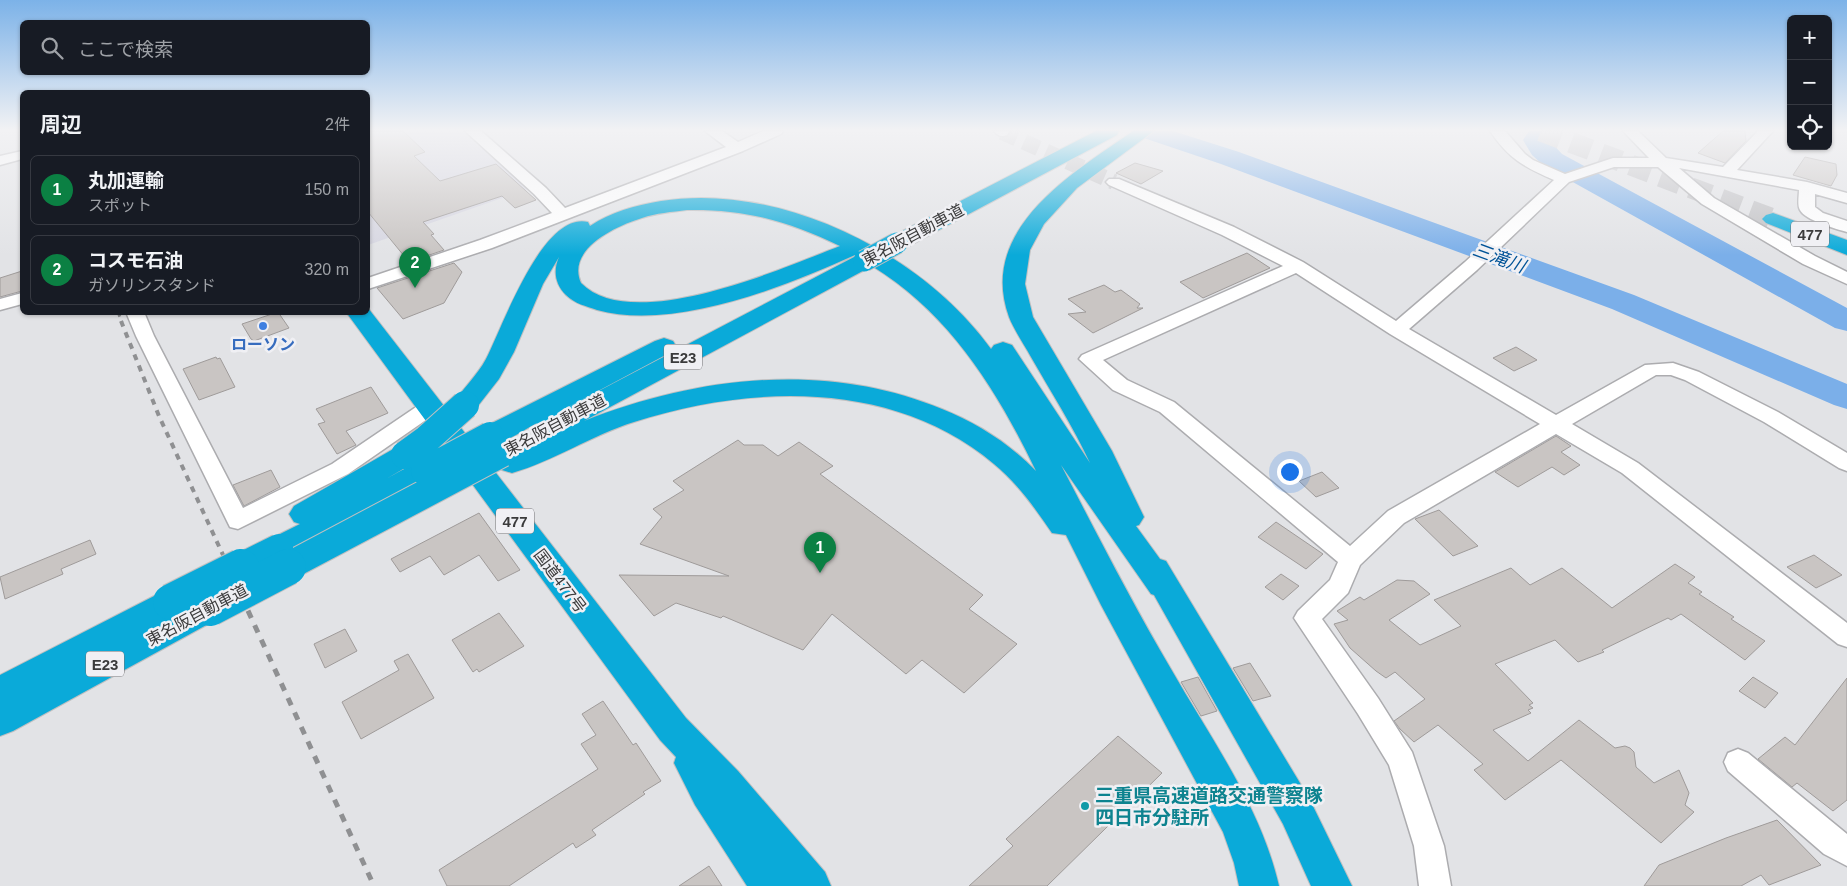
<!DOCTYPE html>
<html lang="ja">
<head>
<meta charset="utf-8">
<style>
	:root { --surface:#171b24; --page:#242831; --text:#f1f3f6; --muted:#9ea1a6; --line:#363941; --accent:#0b8043 }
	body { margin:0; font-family:Helvetica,"Noto Sans JP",sans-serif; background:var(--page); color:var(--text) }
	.controls { position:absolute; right:15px; top:15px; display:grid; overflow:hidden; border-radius:8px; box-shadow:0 1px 4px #0004 }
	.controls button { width:45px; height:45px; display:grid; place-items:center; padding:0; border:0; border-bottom:1px solid var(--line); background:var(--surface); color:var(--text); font:25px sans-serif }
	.you { position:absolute; left:1289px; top:471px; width:18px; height:18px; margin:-12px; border:4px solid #fff; border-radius:50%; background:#1a73e8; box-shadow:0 0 0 8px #1a73e833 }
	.badge { display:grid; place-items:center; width:32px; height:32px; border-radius:50%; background:var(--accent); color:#fff; font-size:16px; font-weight:700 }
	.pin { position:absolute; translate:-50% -41px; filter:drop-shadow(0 1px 2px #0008) }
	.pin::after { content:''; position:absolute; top:26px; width:18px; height:15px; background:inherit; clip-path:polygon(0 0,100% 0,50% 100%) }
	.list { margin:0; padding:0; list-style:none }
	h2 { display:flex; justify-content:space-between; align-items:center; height:65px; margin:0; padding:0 20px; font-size:21px }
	h2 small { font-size:16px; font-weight:400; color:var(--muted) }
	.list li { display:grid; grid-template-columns:32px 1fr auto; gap:15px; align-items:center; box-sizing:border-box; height:70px; margin:0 10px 10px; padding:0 10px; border:1px solid var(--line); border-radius:8px }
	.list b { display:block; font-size:19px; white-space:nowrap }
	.list p { margin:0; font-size:16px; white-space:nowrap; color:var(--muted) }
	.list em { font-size:16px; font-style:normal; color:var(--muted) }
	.icon { flex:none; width:28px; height:28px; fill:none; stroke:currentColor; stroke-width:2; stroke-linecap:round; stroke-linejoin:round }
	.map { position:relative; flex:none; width:1847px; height:886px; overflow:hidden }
	.search { position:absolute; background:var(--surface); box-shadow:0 1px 4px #0004; left:20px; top:20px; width:350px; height:55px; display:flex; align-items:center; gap:12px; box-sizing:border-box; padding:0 18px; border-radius:8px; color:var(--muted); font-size:19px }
	.panel { position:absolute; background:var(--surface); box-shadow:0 1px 4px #0004; left:20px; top:90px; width:350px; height:225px; border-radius:8px }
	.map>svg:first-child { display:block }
	.built { fill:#d6d6e1 }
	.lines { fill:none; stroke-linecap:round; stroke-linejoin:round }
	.river { fill:#7bafe9; fill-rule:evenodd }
	.building { fill:#c9c5c3; stroke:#9f9b9a }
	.minor-tunnel { stroke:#c1c1c4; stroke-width:16; stroke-dasharray:16 8; stroke-linecap:butt }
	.highway-tunnel { stroke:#c1c1c4; stroke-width:21; stroke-dasharray:21 11; stroke-linecap:butt }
	.minor-casing { stroke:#acacaf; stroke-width:3 }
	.highway-casing { stroke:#c0c0c1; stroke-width:2 }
	.minor { fill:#fff; fill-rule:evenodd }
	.highway { fill:#0aaad9; fill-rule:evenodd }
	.rail-far2 { stroke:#8f9092; stroke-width:3; stroke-dasharray:5 5; stroke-linecap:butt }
	.rail-far1 { stroke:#8f9092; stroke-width:4; stroke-dasharray:6 6; stroke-linecap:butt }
	.rail { stroke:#8f9092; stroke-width:5; stroke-dasharray:8 8; stroke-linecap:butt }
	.highway-bridge-far2-casing { stroke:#c0c0c1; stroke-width:23; stroke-linecap:butt }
	.highway-bridge-far1-casing { stroke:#c0c0c1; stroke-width:30; stroke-linecap:butt }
	.highway-bridge-casing { stroke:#c0c0c1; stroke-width:38; stroke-linecap:butt }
	.highway-bridge-far2 { stroke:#0aaad9; stroke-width:21 }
	.highway-bridge-far1 { stroke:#0aaad9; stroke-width:28 }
	.highway-bridge { stroke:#0aaad9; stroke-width:36 }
	.shop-dot { fill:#3f7fe0; stroke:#f0f0f4; stroke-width:2 }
	.culture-dot { fill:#0f9aa8; stroke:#f0f0f4; stroke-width:2 }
	.labels { text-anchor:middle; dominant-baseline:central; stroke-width:5; stroke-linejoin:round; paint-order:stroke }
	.shield { fill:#f0f0f4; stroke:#717173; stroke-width:1 }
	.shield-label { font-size:15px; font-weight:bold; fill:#3b3b3c }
	.street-label { font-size:16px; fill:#3b3b3c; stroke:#f0f0f4 }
	.shop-label { font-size:16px; font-weight:bold; fill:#366cbe; stroke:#f0f0f4 }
	.water-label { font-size:18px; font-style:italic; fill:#015397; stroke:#f0f0f4 }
	.near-culture-label { font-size:19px; font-weight:bold; fill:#0d838f; stroke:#f0f0f4; text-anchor:start }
</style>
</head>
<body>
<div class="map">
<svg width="1847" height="886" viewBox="0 0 1847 886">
	<rect width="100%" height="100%" fill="#e2e3e6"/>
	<path class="built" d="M368 131H464L528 189 368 245Z"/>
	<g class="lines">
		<path class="river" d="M1134 131H1173L1239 152 1634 295 1847 384V409L1834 405 1612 309 1221 164 1138 136Z
			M1529 131H1555L1549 140 1562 154 1847 308V331L1835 328 1544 166 1532 155 1523 140Z"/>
	</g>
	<path class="building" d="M368 131H403L425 152 414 156 440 181 496 164 536 200 515 208 502 196 423 222 434 234 431 235 444 250 409 262 368 212Z
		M1723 131H1745L1746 141 1725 163 1698 153Z
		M1805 157 1836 164 1837 175 1831 186 1793 175Z
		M1135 163 1163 171 1141 184 1116 173Z
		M1247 253 1270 268 1203 298 1180 282Z
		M454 263 462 272 444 303 403 319 377 288Z
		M22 271V291L0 297V278Z
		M1104 285 1115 292 1121 290 1140 304 1137 308H1143L1093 333 1068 314 1086 312 1068 299Z
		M278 312 289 328 254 341 251 339 242 324Z
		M1516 347 1537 360 1514 371 1493 358Z
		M216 357 217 359 220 358 235 387 199 400 183 369Z
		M371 387 388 413 346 431 356 445 337 454 318 424 325 422 316 409Z
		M1556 436 1571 446 1561 452 1580 465 1564 475 1552 467 1518 487 1495 472Z
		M738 440 744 445H763L778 456 799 442 833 466 820 474 983 595 969 609 1017 644 964 693 922 660 906 674 832 614 803 650 723 616 721 618 676 603 654 616 619 575 729 576 640 544 662 517 653 509 684 490 673 481Z
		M271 470 280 487 244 506 233 485Z
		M1322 472 1339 488 1316 497 1299 481Z
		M1439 510 1478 546 1453 556 1415 519Z
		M479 513 520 570 498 581 479 555 444 575 430 556 400 572 391 559Z
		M1276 522 1323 554 1306 569 1258 537Z
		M90 540 96 554 61 569 63 574 5 599 0 577Z
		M1814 555 1842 575 1816 588 1787 567Z
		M1675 564 1695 577 1688 583 1702 592 1699 594 1734 617 1731 619 1765 641 1745 660 1681 614 1671 620 1668 618 1602 650 1604 652 1578 662 1555 640 1495 664 1533 703 1529 705 1533 708 1528 710 1531 713 1493 730 1528 761 1579 720 1615 748 1625 746 1630 748 1634 752 1636 767 1654 783 1679 770 1689 793 1685 805 1694 812 1661 843 1561 760 1505 800 1474 770 1483 764 1438 725 1414 742 1400 729 1394 721 1425 699 1395 672 1386 678 1376 671 1350 648 1334 624 1348 620 1337 611 1360 597 1364 600 1397 580 1414 581 1430 594 1389 620 1420 645 1461 626 1434 600 1511 568 1530 585 1562 568 1612 608Z
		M1281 574 1299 586 1283 600 1265 587Z
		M499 613 524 646 479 672 477 669 473 672 452 640Z
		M345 629 357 651 325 668 314 644Z
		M408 654 434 698 361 739 342 702 399 670 394 661Z
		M1250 663 1271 696 1253 701 1233 668Z
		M1198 677 1217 711 1201 716 1181 682Z
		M1753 677 1778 693 1765 708 1739 691Z
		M1847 678V800L1833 811 1797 783 1792 787 1758 759 1785 737 1795 745Z
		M603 701 633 745 636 743 661 781 643 792 645 794 592 830 596 835 576 848 573 843 509 886H447L439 870 598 769 581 744 596 735 582 714Z
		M1118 736 1162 773 1047 886H969L1013 846 1006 839Z
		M1777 820 1821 865 1769 885 1761 875 1741 886H1644L1659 865 1726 838Z
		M709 866 722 886H679Z"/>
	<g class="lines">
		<path class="minor-tunnel" d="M1002 132 1114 182"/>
		<path class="highway-tunnel" d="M1541 131 1773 219"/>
		<g class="minor-casing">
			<path id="minor" d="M465 131H481L546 188 565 208 726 147 705 131H722L738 142 763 131H783L781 134 743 151 492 248 368 289V278L480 240 552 213 534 194Z
				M994 131H1009V132L1007 135C1001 137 998 136 994 131Z
				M1490 131H1505L1525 154 1533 160 1565 174 1613 158H1649L1623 131H1638L1666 158 1723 167 1758 131H1773L1737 170 1807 182 1847 193V203L1815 194V207L1823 213 1847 221V232C1836 229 1805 220 1800 210 1797 205 1799 196 1799 190L1679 168 1714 198 1815 256 1847 272V284L1803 264 1702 204 1658 167H1614L1569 182 1477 270 1409 329 1556 415 1645 365 1673 363 1699 372 1778 412 1847 453V471L1839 468 1764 422 1685 380 1671 375H1656L1572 424 1638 463 1847 623V647L1838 644 1622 473 1556 434 1404 523 1360 565 1348 593 1322 619 1378 698 1412 752 1444 846 1451 886H1419L1414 846 1389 765 1358 714 1294 618 1298 611 1330 580 1338 562 1160 412 1113 390 1079 359 1082 355 1283 266 1222 235 1109 185 1106 182 1109 179H1119L1234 227 1303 262 1396 321 1465 262 1554 180C1523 166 1510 160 1490 131ZM1296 273 1390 334 1540 424 1388 511 1350 546 1174 402 1127 380 1103 360Z
				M22 151V159L0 165V156Z
				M22 293V304L0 310V299Z
				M126 312H144L154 336 243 508 332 464 422 403 429 401 436 403 439 408 436 413 348 474 238 529 230 527 227 521 136 336Z
				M1738 749 1748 753 1847 834V866L1824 854 1728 771 1724 762 1728 753Z"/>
		</g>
		<g class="highway-casing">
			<path id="highway" d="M1096 131H1119L1117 135 905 248 897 250 889 248 886 243 889 238Z
				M1133 131H1154L1077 188 1044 224 1030 250 1025 284 1033 317 1112 451 1144 517 1139 525 1136 526 1160 559 1166 561 1309 798 1352 886H1311L1283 824 1154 595 1151 594 1061 465C1097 534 1132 603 1171 669 1211 739 1261 807 1279 886H1239L1234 863 1223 832 1101 605 1066 535 1052 533C1035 508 1017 483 994 464 894 380 752 384 634 422 592 435 554 461 512 473L502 470 498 463 502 456 545 437 537 435 533 429 537 423C520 432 500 448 480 443L476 436 480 429 655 341 664 338 673 341 676 346 673 351 553 415 856 256 855 255C784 287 674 331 597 310 586 306 575 304 566 295 555 284 553 271 559 257L543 284 514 352 499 379 474 411 465 414 456 411 452 405C462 389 477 376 486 359 502 329 542 211 588 222L590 226C611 212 636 205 661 201 780 182 922 253 991 349L994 345 1003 342 1012 345 1090 463C1073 426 1051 392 1031 357 1024 344 1014 330 1009 317 977 229 1073 173 1133 131ZM687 210C745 209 788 221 840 246 783 268 632 335 581 283 566 249 616 226 642 218 656 213 672 212 687 210ZM872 266C950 314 997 390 1036 471 1010 444 977 423 942 409 827 361 698 376 584 421Z
				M1773 213 1847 240V255L1766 223 1762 219 1766 215Z
				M368 308 686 718 738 771 825 872 831 886H747L695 805 674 763 676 757 660 740 346 312H368Z
				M405 445 415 448 419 455 415 462 386 479C402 471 417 459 435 464L439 471 435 478 290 556 279 560 268 556 264 548 268 540 300 524 294 522 289 514 294 506 395 448Z
				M171 589 182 593 187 602 185 606 210 595 221 599 226 608 221 617 13 731 0 736V675L160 593Z"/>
		</g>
		<use href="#minor" class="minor"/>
		<use href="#highway" class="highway"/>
		<path class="rail-far2" d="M118 312 122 322"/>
		<path class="rail-far1" d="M121 321 159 416 229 568"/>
		<path class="rail" d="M228 567 374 886"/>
		<g class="highway-bridge-far2-casing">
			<path id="highway-bridge-far2" d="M864 261 897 243"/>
		</g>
		<g class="highway-bridge-far1-casing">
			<path id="highway-bridge-far1" d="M405 455 427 439 465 405
				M425 471 490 436
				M239 568 279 548
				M285 568 502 453"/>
		</g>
		<g class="highway-bridge-casing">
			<path id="highway-bridge" d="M171 602 241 567
				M210 608 288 567"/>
		</g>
		<use href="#highway-bridge-far2" class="highway-bridge-far2"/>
		<use href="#highway-bridge-far1" class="highway-bridge-far1"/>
		<use href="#highway-bridge" class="highway-bridge"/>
	</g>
	<linearGradient id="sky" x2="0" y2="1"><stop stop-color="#7cb2e8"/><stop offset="0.51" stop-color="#f2f2f4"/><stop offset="1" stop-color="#f2f2f4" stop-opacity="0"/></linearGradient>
	<rect width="1847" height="255" fill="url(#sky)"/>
	<circle class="shop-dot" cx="263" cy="326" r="5"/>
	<circle class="culture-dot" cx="1085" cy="806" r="5"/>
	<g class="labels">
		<g class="shield">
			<rect x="1791" y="221.5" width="38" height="25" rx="4"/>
			<rect x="664" y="344.5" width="38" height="25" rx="4"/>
			<rect x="496" y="508.5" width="38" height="25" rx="4"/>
			<rect x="86" y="651.5" width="38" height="25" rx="4"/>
		</g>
		<g class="shield-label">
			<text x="1810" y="234">477</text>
			<text x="683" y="357">E23</text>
			<text x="515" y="521">477</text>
			<text x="105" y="664">E23</text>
		</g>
		<g class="street-label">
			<text transform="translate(913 235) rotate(-28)">東名阪自動車道</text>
			<text transform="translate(555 425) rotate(-28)">東名阪自動車道</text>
			<text transform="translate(560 581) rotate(53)">国道477号</text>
			<text transform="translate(197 615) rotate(-28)">東名阪自動車道</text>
		</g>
		<g class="shop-label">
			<text x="263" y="344">ローソン</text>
		</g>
		<g class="water-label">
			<text transform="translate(1499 258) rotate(20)">三滝川</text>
		</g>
		<g class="near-culture-label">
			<text x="1095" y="795">三重県高速道路交通警察隊<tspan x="1095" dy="22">四日市分駐所</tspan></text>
		</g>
	</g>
</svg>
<div class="controls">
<button>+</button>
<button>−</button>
<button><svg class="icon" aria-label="locate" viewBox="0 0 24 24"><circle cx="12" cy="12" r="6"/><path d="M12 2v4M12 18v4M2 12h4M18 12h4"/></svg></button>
</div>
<div class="you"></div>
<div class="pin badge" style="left:820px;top:573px">1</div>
<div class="pin badge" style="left:415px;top:288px">2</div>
<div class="search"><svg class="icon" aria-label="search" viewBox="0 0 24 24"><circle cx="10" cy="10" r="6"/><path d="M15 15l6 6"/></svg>ここで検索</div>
<section class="panel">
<h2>周辺<small>2件</small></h2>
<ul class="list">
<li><span class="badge">1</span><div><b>丸加運輸</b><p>スポット</p></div><em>150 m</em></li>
<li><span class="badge">2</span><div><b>コスモ石油</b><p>ガソリンスタンド</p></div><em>320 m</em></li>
</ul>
</section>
</div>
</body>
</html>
